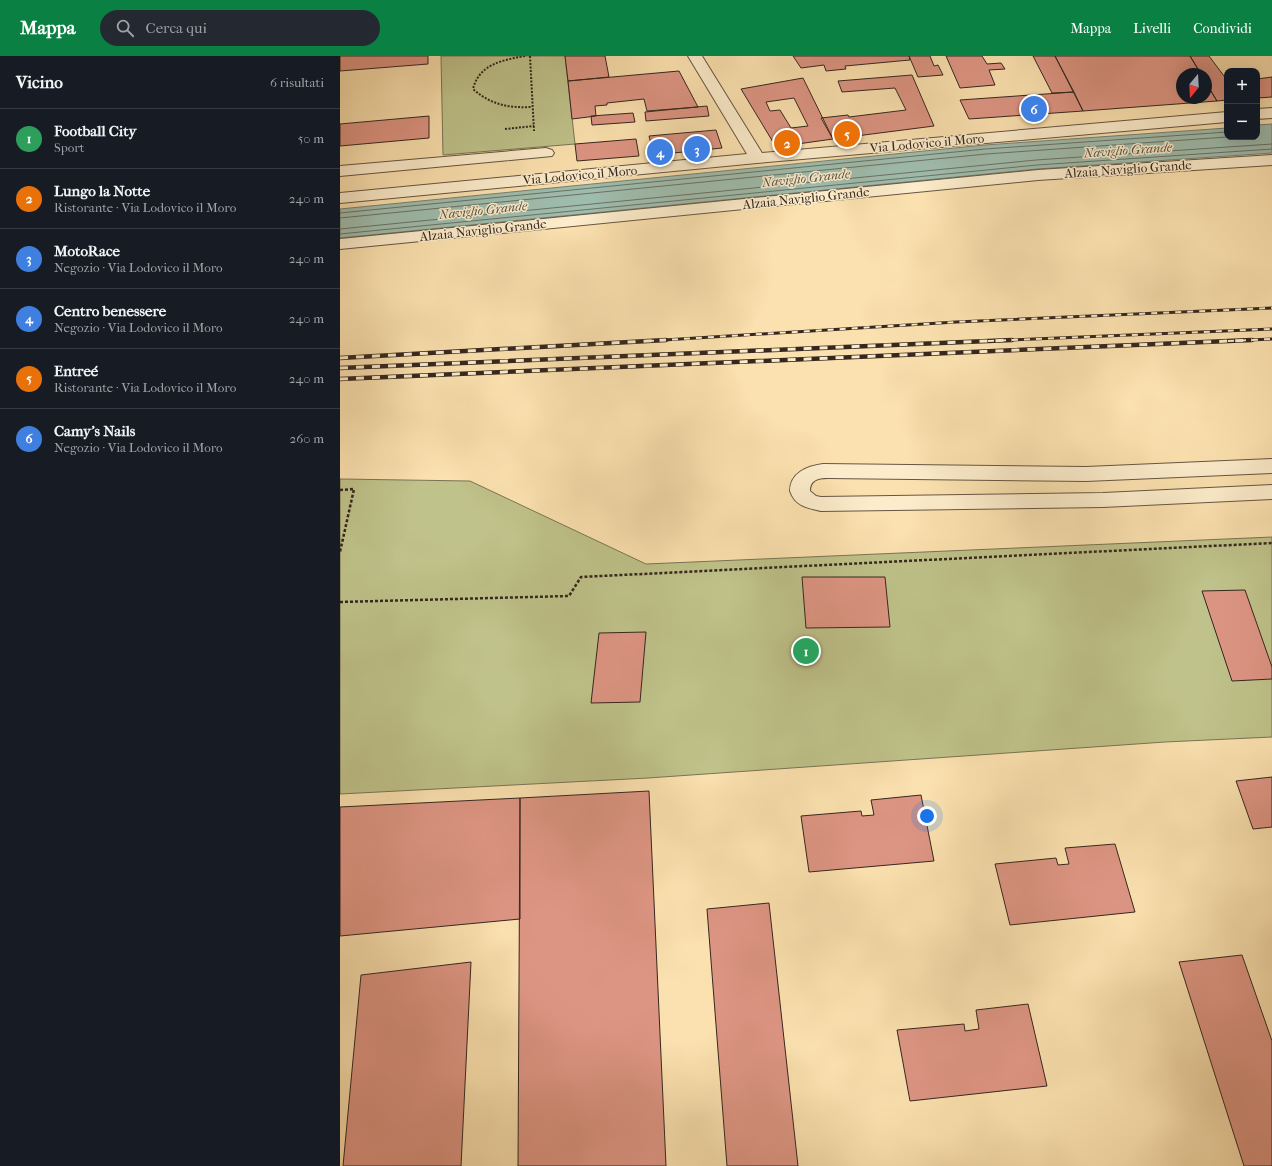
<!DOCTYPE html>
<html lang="it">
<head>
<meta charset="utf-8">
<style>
	:root { --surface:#171b24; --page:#242831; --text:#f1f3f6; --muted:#9ea1a6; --line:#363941; --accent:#0b8043 }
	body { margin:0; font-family:"IM FELL French Canon",serif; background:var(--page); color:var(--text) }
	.controls { position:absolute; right:12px; top:12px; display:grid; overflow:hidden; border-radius:8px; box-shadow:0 4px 16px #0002 }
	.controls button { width:36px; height:36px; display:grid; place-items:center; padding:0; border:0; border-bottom:1px solid var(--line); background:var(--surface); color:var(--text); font:20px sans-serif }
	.compass { position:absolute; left:836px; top:12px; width:36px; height:36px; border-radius:50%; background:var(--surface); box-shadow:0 4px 16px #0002; rotate:198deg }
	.you { position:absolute; left:587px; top:760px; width:14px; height:14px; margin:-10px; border:3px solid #fff; border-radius:50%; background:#1a73e8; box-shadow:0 0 0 6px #1a73e833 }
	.badge { display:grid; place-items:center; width:26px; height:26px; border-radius:50%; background:var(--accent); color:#fff; font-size:13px; font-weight:700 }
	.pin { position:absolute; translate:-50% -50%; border:2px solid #fff; box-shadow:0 1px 4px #0006 }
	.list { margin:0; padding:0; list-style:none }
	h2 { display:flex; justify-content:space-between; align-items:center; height:52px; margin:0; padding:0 16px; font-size:17px }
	h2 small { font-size:13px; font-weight:400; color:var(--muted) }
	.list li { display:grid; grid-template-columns:26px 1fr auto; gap:12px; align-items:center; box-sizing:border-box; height:60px; padding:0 16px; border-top:1px solid var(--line) }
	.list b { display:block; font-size:15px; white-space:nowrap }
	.list p { margin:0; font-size:13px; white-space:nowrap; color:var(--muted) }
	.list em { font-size:13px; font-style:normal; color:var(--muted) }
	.icon { flex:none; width:22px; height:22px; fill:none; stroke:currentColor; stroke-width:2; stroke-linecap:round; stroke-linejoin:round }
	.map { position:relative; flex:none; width:932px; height:1110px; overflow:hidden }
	header { display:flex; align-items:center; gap:24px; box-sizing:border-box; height:56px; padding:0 20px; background:var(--accent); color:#fff }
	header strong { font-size:19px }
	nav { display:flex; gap:22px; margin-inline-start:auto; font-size:14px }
	.search { width:280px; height:36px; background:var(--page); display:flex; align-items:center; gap:10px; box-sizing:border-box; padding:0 14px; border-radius:22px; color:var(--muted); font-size:15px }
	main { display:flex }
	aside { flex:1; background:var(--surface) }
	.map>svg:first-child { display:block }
	.green { fill:#bfc28a; stroke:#7a7454 }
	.water { fill:#9fbdae; stroke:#758174 }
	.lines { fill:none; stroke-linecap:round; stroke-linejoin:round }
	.shore { stroke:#6a7266; stroke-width:1 }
	.building { fill:#dd9583; stroke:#35271e; fill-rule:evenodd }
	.minor-casing { stroke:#665642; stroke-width:2 }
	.path-far1 { stroke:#35271e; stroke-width:2; stroke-dasharray:2 1.5; stroke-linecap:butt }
	.path { stroke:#35271e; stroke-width:2.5; stroke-dasharray:3 2; stroke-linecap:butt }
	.minor { fill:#fceccb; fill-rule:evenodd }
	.rail-far1-casing { stroke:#35271e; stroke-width:3 }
	.rail-casing { stroke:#35271e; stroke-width:4.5 }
	.rail-far1 { stroke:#fceccb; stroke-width:2; stroke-dasharray:6; stroke-linecap:butt }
	.rail { stroke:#fceccb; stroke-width:3; stroke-dasharray:8; stroke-linecap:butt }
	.labels { text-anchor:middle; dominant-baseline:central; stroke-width:3; stroke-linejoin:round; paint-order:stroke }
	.far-street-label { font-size:13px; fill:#35271e; stroke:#fceccb }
	.far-water-label { font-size:13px; font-style:italic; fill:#555449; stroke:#fceccb }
</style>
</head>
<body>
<header>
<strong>Mappa</strong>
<div class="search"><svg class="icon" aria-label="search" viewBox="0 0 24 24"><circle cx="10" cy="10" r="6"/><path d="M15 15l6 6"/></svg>Cerca qui</div>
<nav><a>Mappa</a><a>Livelli</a><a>Condividi</a></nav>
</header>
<main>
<aside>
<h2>Vicino<small>6 risultati</small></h2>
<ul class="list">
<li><span class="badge" style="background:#2e9e5b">1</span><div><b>Football City</b><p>Sport</p></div><em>50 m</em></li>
<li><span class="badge" style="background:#e8710a">2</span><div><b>Lungo la Notte</b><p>Ristorante · Via Lodovico il Moro</p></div><em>240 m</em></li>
<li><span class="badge" style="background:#3f7fe0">3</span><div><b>MotoRace</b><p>Negozio · Via Lodovico il Moro</p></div><em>240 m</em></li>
<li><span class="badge" style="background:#3f7fe0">4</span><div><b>Centro benessere</b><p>Negozio · Via Lodovico il Moro</p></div><em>240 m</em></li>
<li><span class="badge" style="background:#e8710a">5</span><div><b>Entreé</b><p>Ristorante · Via Lodovico il Moro</p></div><em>240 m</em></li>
<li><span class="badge" style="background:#3f7fe0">6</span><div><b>Camy's Nails</b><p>Negozio · Via Lodovico il Moro</p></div><em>260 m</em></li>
</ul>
</aside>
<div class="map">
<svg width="932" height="1110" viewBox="0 0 932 1110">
	<rect width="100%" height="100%" fill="#fbe1af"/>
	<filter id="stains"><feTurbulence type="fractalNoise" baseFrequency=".005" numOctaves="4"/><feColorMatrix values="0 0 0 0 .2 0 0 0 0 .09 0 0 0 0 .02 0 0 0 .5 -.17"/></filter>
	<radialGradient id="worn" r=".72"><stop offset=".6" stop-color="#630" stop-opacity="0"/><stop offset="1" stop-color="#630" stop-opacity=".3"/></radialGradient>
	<path class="green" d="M101 0H225L235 88 103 99Z
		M0 423 130 425 306 508 932 481V681L825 686 308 722 0 738Z"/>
	<path class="water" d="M932 68V97L697 113 0 182V153L645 89 887 72V81H917V69Z"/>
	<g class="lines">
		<path class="shore" d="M0 157 645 93 887 76
			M0 162 646 98 887 81
			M0 173 696 104 932 88
			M0 178 697 109 932 93"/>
	</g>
	<path class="building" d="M0 0H88V8L0 15Z
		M225 0H265L269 21 228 25Z
		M453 0H569L570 4 505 10 506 13 486 15 484 9 461 12Z
		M569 0H590L594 10 598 9 603 19 578 21Z
		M606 0H642L647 8 661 7 665 13 649 14 655 29 620 32Z
		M693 0H715L734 36 712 37Z
		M715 0H850L861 18H842V42H866V27L877 45 743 55Z
		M850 0H869L887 24V44L877 45 866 27V18H861Z
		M339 15 358 51 307 55 304 43 267 47V49L255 50 256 60 232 63 228 25Z
		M572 19 594 70 493 83 481 62 508 59 509 61 566 54 555 32 502 36 498 25Z
		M932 21V41L917 42V23Z
		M463 22 493 83 436 91 401 33ZM454 42 468 70 451 72 440 54 430 55 426 46Z
		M734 36 743 55 629 63 620 44Z
		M367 50 369 60 306 65 305 56Z
		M293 57 295 66 252 69 251 60Z
		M89 60V82L0 90V68Z
		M376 74 382 92 314 99 309 80Z
		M296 83 299 100 237 105 235 88Z
		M462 521H545L550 571 466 572Z
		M905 534 932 611V623L892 625 862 535Z
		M306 576 300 646 251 647 259 577Z
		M932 721V771L913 773 896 725Z
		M309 735 326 1110H178L180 742Z
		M581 739 594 805 469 816 461 760 521 755 522 760 534 759 531 744Z
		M180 742V863L0 880V751Z
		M775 788 795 856 670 869 655 808 716 802 718 809 729 808 725 792Z
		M429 847 458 1110H387L367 853Z
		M902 899 932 985V1110H904L839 906Z
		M131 906 121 1110H3L21 919Z
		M688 948 707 1030 570 1045 557 974 624 968 625 975 639 973 636 954Z"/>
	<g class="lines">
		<g class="minor-casing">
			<path id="minor" d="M348 0H362L422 97 887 56V66L417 107 0 147V137L407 98Z
				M932 52V62L917 63V53Z
				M206 92 212 94 214 97 212 100 0 120V110Z
				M932 99V109L698 124 0 193V183L698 114Z
				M932 403V417L746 425 488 422C478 422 470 424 470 435L476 440 481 441 763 437 932 429V443L763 451 481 455C467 452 455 450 450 435 450 417 467 410 483 408L746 411Z"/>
		</g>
		<path class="path-far1" d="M185 0C163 4 139 8 133 33 151 49 169 52 192 51
			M190 0 194 75
			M165 73 194 70"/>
		<path class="path" d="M0 434 14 433 0 496
			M0 546 229 540 241 521 932 487"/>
		<use href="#minor" class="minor"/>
		<g class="rail-far1-casing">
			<path id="rail-far1" d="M308 285 616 266 932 252
				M648 285 932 273
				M888 285 932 283"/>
		</g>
		<g class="rail-casing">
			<path id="rail" d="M0 302 326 284
				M0 312 672 284
				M0 323 912 284"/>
		</g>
		<use href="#rail-far1" class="rail-far1"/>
		<use href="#rail" class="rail"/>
	</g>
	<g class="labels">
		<g class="far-street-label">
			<text transform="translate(587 87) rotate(-5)">Via Lodovico il Moro</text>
			<text transform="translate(788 113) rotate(-4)">Alzaia Naviglio Grande</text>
			<text transform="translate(240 119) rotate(-5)">Via Lodovico il Moro</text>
			<text transform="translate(466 142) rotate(-6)">Alzaia Naviglio Grande</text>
			<text transform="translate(143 174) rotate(-6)">Alzaia Naviglio Grande</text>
		</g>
		<g class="far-water-label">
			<text transform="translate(788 94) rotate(-4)">Naviglio Grande</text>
			<text transform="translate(466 122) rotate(-6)">Naviglio Grande</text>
			<text transform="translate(143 154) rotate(-6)">Naviglio Grande</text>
		</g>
	</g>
	<rect width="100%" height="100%" filter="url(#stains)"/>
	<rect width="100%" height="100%" fill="url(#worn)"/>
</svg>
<div class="controls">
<button>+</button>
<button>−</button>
</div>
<svg class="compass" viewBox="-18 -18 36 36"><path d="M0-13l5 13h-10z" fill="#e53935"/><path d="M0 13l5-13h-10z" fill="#9ea1a6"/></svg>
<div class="you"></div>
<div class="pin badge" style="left:466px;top:595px;background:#2e9e5b">1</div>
<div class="pin badge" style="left:447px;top:87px;background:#e8710a">2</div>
<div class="pin badge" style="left:357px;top:93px;background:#3f7fe0">3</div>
<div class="pin badge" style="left:320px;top:96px;background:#3f7fe0">4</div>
<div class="pin badge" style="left:507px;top:78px;background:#e8710a">5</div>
<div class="pin badge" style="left:694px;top:53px;background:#3f7fe0">6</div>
</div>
</main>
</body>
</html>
